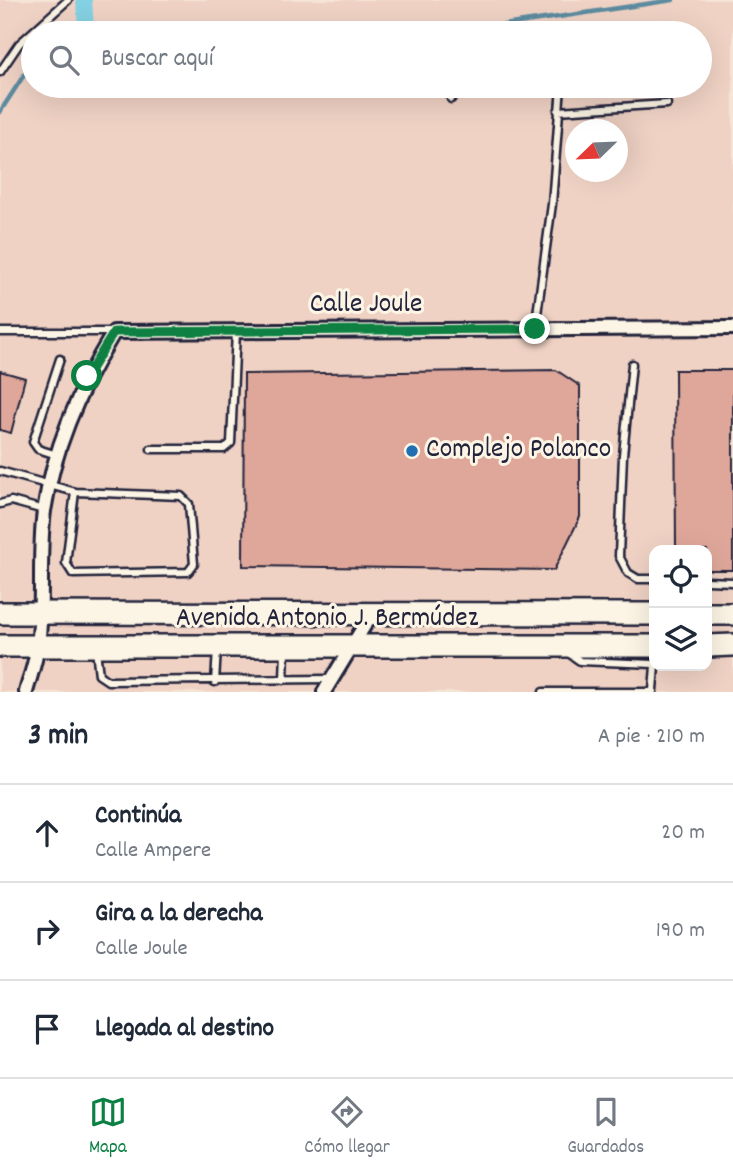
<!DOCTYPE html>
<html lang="es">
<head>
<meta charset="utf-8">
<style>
	:root { --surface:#fff; --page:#f2f2f3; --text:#1f2937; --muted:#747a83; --line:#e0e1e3; --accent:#0b8043 }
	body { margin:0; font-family:Dekko,sans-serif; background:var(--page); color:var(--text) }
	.controls { position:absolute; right:21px; bottom:21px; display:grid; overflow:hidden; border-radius:14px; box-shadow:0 7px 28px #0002 }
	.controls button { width:63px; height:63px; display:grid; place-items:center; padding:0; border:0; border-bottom:2px solid var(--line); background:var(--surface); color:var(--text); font:35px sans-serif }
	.compass { position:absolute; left:565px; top:119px; width:63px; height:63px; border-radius:50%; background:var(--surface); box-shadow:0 7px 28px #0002; rotate:247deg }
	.stop { position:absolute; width:21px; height:21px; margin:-16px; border:5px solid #0b8043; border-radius:50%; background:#fff }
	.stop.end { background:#0b8043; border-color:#fff; box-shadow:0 2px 7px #0008 }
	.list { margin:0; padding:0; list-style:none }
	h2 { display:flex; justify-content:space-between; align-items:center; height:91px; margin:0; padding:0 28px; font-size:30px }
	h2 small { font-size:23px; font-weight:400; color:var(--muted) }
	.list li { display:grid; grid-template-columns:46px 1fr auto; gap:21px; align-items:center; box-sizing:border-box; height:98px; padding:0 28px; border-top:2px solid var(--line) }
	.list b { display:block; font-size:26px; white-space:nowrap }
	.list p { margin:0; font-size:23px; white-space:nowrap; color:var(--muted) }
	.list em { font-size:23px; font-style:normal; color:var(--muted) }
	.icon { flex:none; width:38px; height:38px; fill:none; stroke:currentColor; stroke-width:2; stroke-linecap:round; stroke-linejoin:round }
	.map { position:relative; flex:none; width:733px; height:692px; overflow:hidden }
	.search { position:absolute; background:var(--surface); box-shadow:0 7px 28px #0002; left:21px; right:21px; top:21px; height:77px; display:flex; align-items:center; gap:18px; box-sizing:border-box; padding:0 24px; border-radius:38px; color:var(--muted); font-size:26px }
	.sheet { height:385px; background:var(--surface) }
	nav { display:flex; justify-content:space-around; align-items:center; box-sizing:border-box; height:98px; border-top:2px solid var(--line); background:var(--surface); font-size:19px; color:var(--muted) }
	nav a { display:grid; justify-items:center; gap:4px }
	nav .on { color:var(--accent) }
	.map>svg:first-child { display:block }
	.built { fill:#efd2c4; fill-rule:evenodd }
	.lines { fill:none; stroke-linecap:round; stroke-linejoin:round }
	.stream { stroke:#5d8ba0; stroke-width:4.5 }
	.canal { stroke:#84d1e3; stroke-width:16 }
	.building { fill:#dfa79a; stroke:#22223b; stroke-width:2 }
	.service-casing { stroke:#22223b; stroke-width:11 }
	.minor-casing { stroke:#22223b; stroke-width:18 }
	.primary-casing { stroke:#22223b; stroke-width:26 }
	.service { stroke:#fcf5e5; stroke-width:6 }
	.minor { stroke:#fcf5e5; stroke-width:12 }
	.primary { stroke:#fcf5e5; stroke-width:21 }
	.route { stroke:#0b8043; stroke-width:9 }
	.poi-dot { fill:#1f6fb2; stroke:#fcf5e5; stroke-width:2.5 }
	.labels { text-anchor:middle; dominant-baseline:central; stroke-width:6; stroke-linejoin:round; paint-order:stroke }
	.street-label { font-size:28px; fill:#22223b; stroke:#fcf5e5 }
	.poi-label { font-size:28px; fill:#22223b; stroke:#fcf5e5; text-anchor:start }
</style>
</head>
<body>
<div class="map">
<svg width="733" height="692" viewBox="0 0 733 692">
	<rect width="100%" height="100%" fill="#f6e5d6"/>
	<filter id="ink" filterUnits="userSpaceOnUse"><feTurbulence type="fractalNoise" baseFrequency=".0143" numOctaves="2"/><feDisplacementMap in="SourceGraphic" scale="14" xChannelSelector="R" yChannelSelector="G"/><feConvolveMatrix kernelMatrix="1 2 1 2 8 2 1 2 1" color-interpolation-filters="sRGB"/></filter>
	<g filter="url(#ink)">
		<path class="built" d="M0 0H733V692H0ZM33 33H700V86H33ZM576 130H618V172H576ZM654 550H707V666H654Z"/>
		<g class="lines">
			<path class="stream" d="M76 33 86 29 141 33
				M450 33 673 0
				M0 112 33 61"/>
			<path class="canal" d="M84 0 86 29"/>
		</g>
		<path class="building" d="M556 370 580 386V517L554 570 243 566 244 374Z
			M675 370H733V570H707V550H676Z
			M0 371 25 378 11 433 0 430Z"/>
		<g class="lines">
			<g class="service-casing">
				<path id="service" d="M0 72 19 44 68 0
					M451 99 463 86
					M558 111 667 104
					M535 329 552 204 561 86
					M0 332H114
					M632 364 623 455 619 556 628 573 638 579H654
					M151 449H224L231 443 236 331
					M57 455 38 449 33 442 60 359
					M0 471 75 492 66 563 73 574 188 572 194 564 189 504 181 496 75 492
					M0 504 11 501 44 510
					M707 581 733 582
					M96 650 99 675 108 681 330 679
					M567 652 580 661 654 664
					M284 680 285 650
					M215 682 217 649
					M653 690 655 666
					M543 692H653"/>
			</g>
			<g class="minor-casing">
				<path id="minor" d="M26 692C30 677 36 661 38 645 44 601 38 556 44 511 54 447 81 386 114 332L733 328
					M324 692 372 613"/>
			</g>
			<g class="primary-casing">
				<path id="primary" d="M0 613 654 614
					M707 614H733
					M0 646H654
					M707 646 733 645"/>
			</g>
			<use href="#service" class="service"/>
			<use href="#minor" class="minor"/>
			<use href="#primary" class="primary"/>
		</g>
	</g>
	<g class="lines" filter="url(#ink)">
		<path class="route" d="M87 376 114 332 535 329"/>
	</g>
	<circle class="poi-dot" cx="412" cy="451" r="7"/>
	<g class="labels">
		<g class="street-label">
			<text x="366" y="306">Calle Joule</text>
			<text x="327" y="620">Avenida Antonio J. Bermúdez</text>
		</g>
		<g class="poi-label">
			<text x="426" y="451">Complejo Polanco</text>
		</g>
	</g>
</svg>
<div class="controls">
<button><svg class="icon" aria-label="locate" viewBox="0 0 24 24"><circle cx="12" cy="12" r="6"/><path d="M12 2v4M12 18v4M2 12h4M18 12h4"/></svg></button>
<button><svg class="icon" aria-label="layers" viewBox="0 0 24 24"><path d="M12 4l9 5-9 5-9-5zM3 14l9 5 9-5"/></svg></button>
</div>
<svg class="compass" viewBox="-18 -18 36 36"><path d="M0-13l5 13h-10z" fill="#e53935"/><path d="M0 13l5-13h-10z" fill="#747a83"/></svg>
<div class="stop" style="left:87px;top:376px"></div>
<div class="stop end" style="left:535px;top:329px"></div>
<div class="search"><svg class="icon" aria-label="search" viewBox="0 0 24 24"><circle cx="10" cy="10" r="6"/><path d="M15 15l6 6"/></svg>Buscar aquí</div>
</div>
<section class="sheet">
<h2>3 min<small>A pie · 210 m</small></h2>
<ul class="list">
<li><svg class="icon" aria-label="ahead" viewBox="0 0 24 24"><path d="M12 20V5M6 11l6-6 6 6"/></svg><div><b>Continúa</b><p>Calle Ampere</p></div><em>20 m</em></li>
<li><svg class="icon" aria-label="right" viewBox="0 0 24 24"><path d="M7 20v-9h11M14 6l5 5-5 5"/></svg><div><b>Gira a la derecha</b><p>Calle Joule</p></div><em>190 m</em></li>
<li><svg class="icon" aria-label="arrive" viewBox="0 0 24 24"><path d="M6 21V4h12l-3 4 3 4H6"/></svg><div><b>Llegada al destino</b></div></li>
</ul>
</section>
<nav>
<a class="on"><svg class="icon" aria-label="map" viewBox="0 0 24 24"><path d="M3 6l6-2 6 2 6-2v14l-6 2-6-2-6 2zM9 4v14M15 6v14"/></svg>Mapa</a>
<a><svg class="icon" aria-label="directions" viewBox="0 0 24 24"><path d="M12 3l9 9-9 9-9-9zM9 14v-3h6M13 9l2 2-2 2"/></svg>Cómo llegar</a>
<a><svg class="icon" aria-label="saved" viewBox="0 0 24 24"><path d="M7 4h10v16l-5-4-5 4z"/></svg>Guardados</a>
</nav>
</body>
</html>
